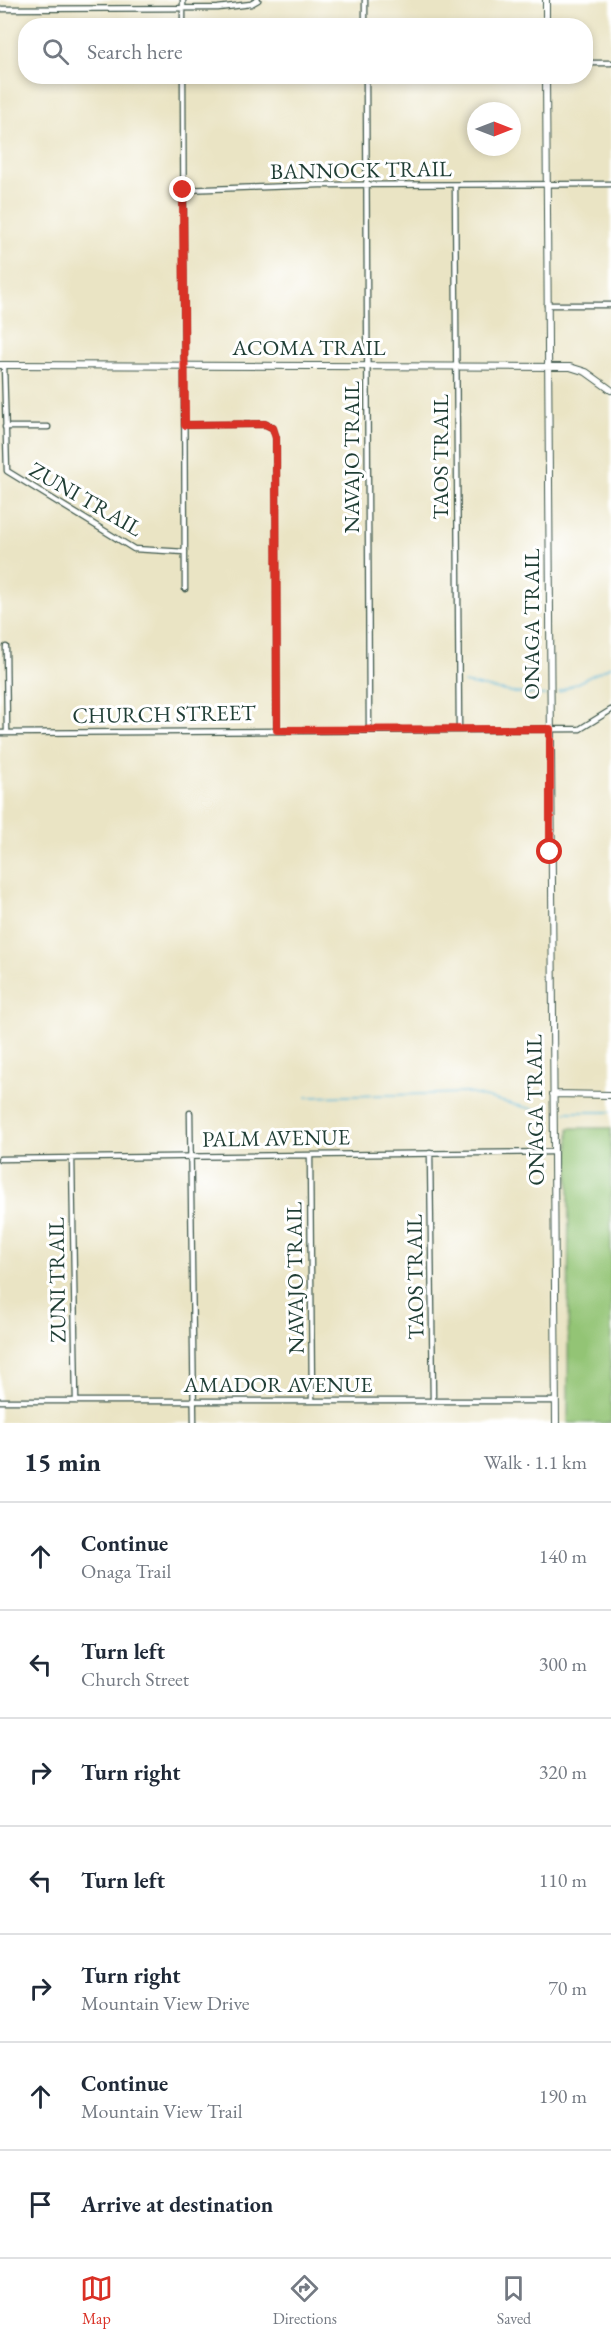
<!DOCTYPE html>
<html lang="en">
<head>
<meta charset="utf-8">
<style>
	:root { --surface:#fff; --page:#f2f2f3; --text:#1f2937; --muted:#747a83; --line:#e0e1e3; --accent:#d93025 }
	body { margin:0; font-family:"EB Garamond",serif; background:var(--page); color:var(--text) }
	.compass { position:absolute; left:467px; top:102px; width:54px; height:54px; border-radius:50%; background:var(--surface); box-shadow:0 3px 9px #0003; rotate:90deg }
	.stop { position:absolute; width:18px; height:18px; margin:-14px; border:4px solid #d93025; border-radius:50%; background:#fff }
	.stop.end { background:#d93025; border-color:#fff; box-shadow:0 2px 6px #0008 }
	.list { margin:0; padding:0; list-style:none }
	h2 { display:flex; justify-content:space-between; align-items:center; height:78px; margin:0; padding:0 24px; font-size:26px }
	h2 small { font-size:20px; font-weight:400; color:var(--muted) }
	.list li { display:grid; grid-template-columns:39px 1fr auto; gap:18px; align-items:center; box-sizing:border-box; height:108px; padding:0 24px; border-top:2px solid var(--line) }
	.list b { display:block; font-size:22px; white-space:nowrap }
	.list p { margin:0; font-size:20px; white-space:nowrap; color:var(--muted) }
	.list em { font-size:20px; font-style:normal; color:var(--muted) }
	.icon { flex:none; width:33px; height:33px; fill:none; stroke:currentColor; stroke-width:2; stroke-linecap:round; stroke-linejoin:round }
	.map { position:relative; flex:none; width:611px; height:1423px; overflow:hidden }
	.search { position:absolute; background:var(--surface); box-shadow:0 3px 9px #0003; left:18px; right:18px; top:18px; height:66px; display:flex; align-items:center; gap:15px; box-sizing:border-box; padding:0 21px; border-radius:24px; color:var(--muted); font-size:22px }
	.sheet { height:834px; background:var(--surface) }
	nav { display:flex; justify-content:space-around; align-items:center; box-sizing:border-box; height:84px; border-top:2px solid var(--line); background:var(--surface); font-size:16px; color:var(--muted) }
	nav a { display:grid; justify-items:center; gap:3px }
	nav .on { color:var(--accent) }
	.map>svg:first-child { display:block }
	.green { fill:#93c474; stroke:#598054; stroke-width:1.5 }
	.lines { fill:none; stroke-linecap:round; stroke-linejoin:round }
	.stream { stroke:#5ab6d8; stroke-width:1.5 }
	.minor-casing { stroke:#3d564a; stroke-width:7 }
	.tertiary-casing { stroke:#3d564a; stroke-width:8 }
	.minor { stroke:#fff; stroke-width:4.5 }
	.tertiary { stroke:#fff; stroke-width:6 }
	.route { stroke:#d93025; stroke-width:8 }
	.labels { text-anchor:middle; dominant-baseline:central; stroke-width:6; stroke-linejoin:round; paint-order:stroke }
	.street-label { font-size:22px; fill:#1f3d34; stroke:#fff }
</style>
</head>
<body>
<div class="map">
<svg width="611" height="1423" viewBox="0 0 611 1423">
	<rect width="100%" height="100%" fill="#fff"/>
	<filter id="ink" filterUnits="userSpaceOnUse"><feTurbulence type="fractalNoise" baseFrequency=".0167" numOctaves="2"/><feDisplacementMap in="SourceGraphic" scale="12" xChannelSelector="R" yChannelSelector="G"/><feConvolveMatrix kernelMatrix="1 2 1 2 8 2 1 2 1" color-interpolation-filters="sRGB"/></filter>
	<filter id="wash" filterUnits="userSpaceOnUse"><feTurbulence type="fractalNoise" baseFrequency=".008" numOctaves="4" result="noise"/><feDisplacementMap in="SourceGraphic" scale="24" xChannelSelector="R" yChannelSelector="G"/><feGaussianBlur stdDeviation="1.35" result="paint"/><feColorMatrix in="noise" values="0 0 0 0 0 0 0 0 0 0 0 0 0 0 0 0 0 1.4 0 .05"/><feComposite in="paint" operator="in"/></filter>
	<g filter="url(#wash)">
		<rect width="100%" height="100%" fill="#eae4c4"/>
		<path class="green" d="M569 1128H611V1423H568Z"/>
		<g class="lines">
			<path class="stream" d="M464 683 515 693 545 695
				M559 692 611 666
				M307 1097 468 1093 540 1111
				M566 1112H611"/>
		</g>
	</g>
	<g filter="url(#ink)">
		<g class="lines">
			<g class="minor-casing">
				<path id="minor" d="M183 0V26
					M365 0V26
					M0 9 218 8 251 4 258 0
					M586 63H611
					M183 76 185 589
					M366 76 369 729
					M455 185 459 729
					M183 190 320 185 611 184
					M547 305H611
					M4 365 7 471 134 549 185 552
					M185 425 265 424 273 428 276 437 277 730
					M5 427H48
					M6 647 7 733
					M0 733 580 729 611 710
					M190 1113 194 1423
					M430 1153 433 1401
					M310 1156 312 1401
					M0 1159 553 1152
					M72 1159 76 1400
					M0 1401H555"/>
			</g>
			<g class="tertiary-casing">
				<path id="tertiary" d="M546 0V26
					M546 76 556 1423
					M0 365 570 367 586 372 611 390
					M553 1094 611 1095"/>
			</g>
			<use href="#minor" class="minor"/>
			<use href="#tertiary" class="tertiary"/>
		</g>
	</g>
	<g class="lines" filter="url(#ink)">
		<path class="route" d="M183 190 185 425 265 424 273 428 276 438 277 730 550 729V852"/>
	</g>
	<g class="labels">
		<g class="street-label">
			<text transform="translate(361 170) rotate(-1)">BANNOCK TRAIL</text>
			<text x="309" y="347">ACOMA TRAIL</text>
			<text transform="translate(351 457) rotate(-90)">NAVAJO TRAIL</text>
			<text transform="translate(440 457) rotate(-90)">TAOS TRAIL</text>
			<text transform="translate(86 499) rotate(30)">ZUNI TRAIL</text>
			<text transform="translate(531 624) rotate(-90)">ONAGA TRAIL</text>
			<text transform="translate(164 714) rotate(-1)">CHURCH STREET</text>
			<text transform="translate(535 1110) rotate(-91)">ONAGA TRAIL</text>
			<text transform="translate(276 1138) rotate(-1)">PALM AVENUE</text>
			<text transform="translate(415 1277) rotate(-91)">TAOS TRAIL</text>
			<text transform="translate(295 1278) rotate(-91)">NAVAJO TRAIL</text>
			<text transform="translate(57 1280) rotate(-91)">ZUNI TRAIL</text>
			<text x="278" y="1384">AMADOR AVENUE</text>
		</g>
	</g>
</svg>
<svg class="compass" viewBox="-18 -18 36 36"><path d="M0-13l5 13h-10z" fill="#e53935"/><path d="M0 13l5-13h-10z" fill="#747a83"/></svg>
<div class="stop" style="left:550px;top:852px"></div>
<div class="stop end" style="left:183px;top:190px"></div>
<div class="search"><svg class="icon" aria-label="search" viewBox="0 0 24 24"><circle cx="10" cy="10" r="6"/><path d="M15 15l6 6"/></svg>Search here</div>
</div>
<section class="sheet">
<h2>15 min<small>Walk · 1.1 km</small></h2>
<ul class="list">
<li><svg class="icon" aria-label="ahead" viewBox="0 0 24 24"><path d="M12 20V5M6 11l6-6 6 6"/></svg><div><b>Continue</b><p>Onaga Trail</p></div><em>140 m</em></li>
<li><svg class="icon" aria-label="left" viewBox="0 0 24 24"><path d="M17 20v-9H6M10 6l-5 5 5 5"/></svg><div><b>Turn left</b><p>Church Street</p></div><em>300 m</em></li>
<li><svg class="icon" aria-label="right" viewBox="0 0 24 24"><path d="M7 20v-9h11M14 6l5 5-5 5"/></svg><div><b>Turn right</b></div><em>320 m</em></li>
<li><svg class="icon" aria-label="left" viewBox="0 0 24 24"><path d="M17 20v-9H6M10 6l-5 5 5 5"/></svg><div><b>Turn left</b></div><em>110 m</em></li>
<li><svg class="icon" aria-label="right" viewBox="0 0 24 24"><path d="M7 20v-9h11M14 6l5 5-5 5"/></svg><div><b>Turn right</b><p>Mountain View Drive</p></div><em>70 m</em></li>
<li><svg class="icon" aria-label="ahead" viewBox="0 0 24 24"><path d="M12 20V5M6 11l6-6 6 6"/></svg><div><b>Continue</b><p>Mountain View Trail</p></div><em>190 m</em></li>
<li><svg class="icon" aria-label="arrive" viewBox="0 0 24 24"><path d="M6 21V4h12l-3 4 3 4H6"/></svg><div><b>Arrive at destination</b></div></li>
</ul>
</section>
<nav>
<a class="on"><svg class="icon" aria-label="map" viewBox="0 0 24 24"><path d="M3 6l6-2 6 2 6-2v14l-6 2-6-2-6 2zM9 4v14M15 6v14"/></svg>Map</a>
<a><svg class="icon" aria-label="directions" viewBox="0 0 24 24"><path d="M12 3l9 9-9 9-9-9zM9 14v-3h6M13 9l2 2-2 2"/></svg>Directions</a>
<a><svg class="icon" aria-label="saved" viewBox="0 0 24 24"><path d="M7 4h10v16l-5-4-5 4z"/></svg>Saved</a>
</nav>
</body>
</html>
